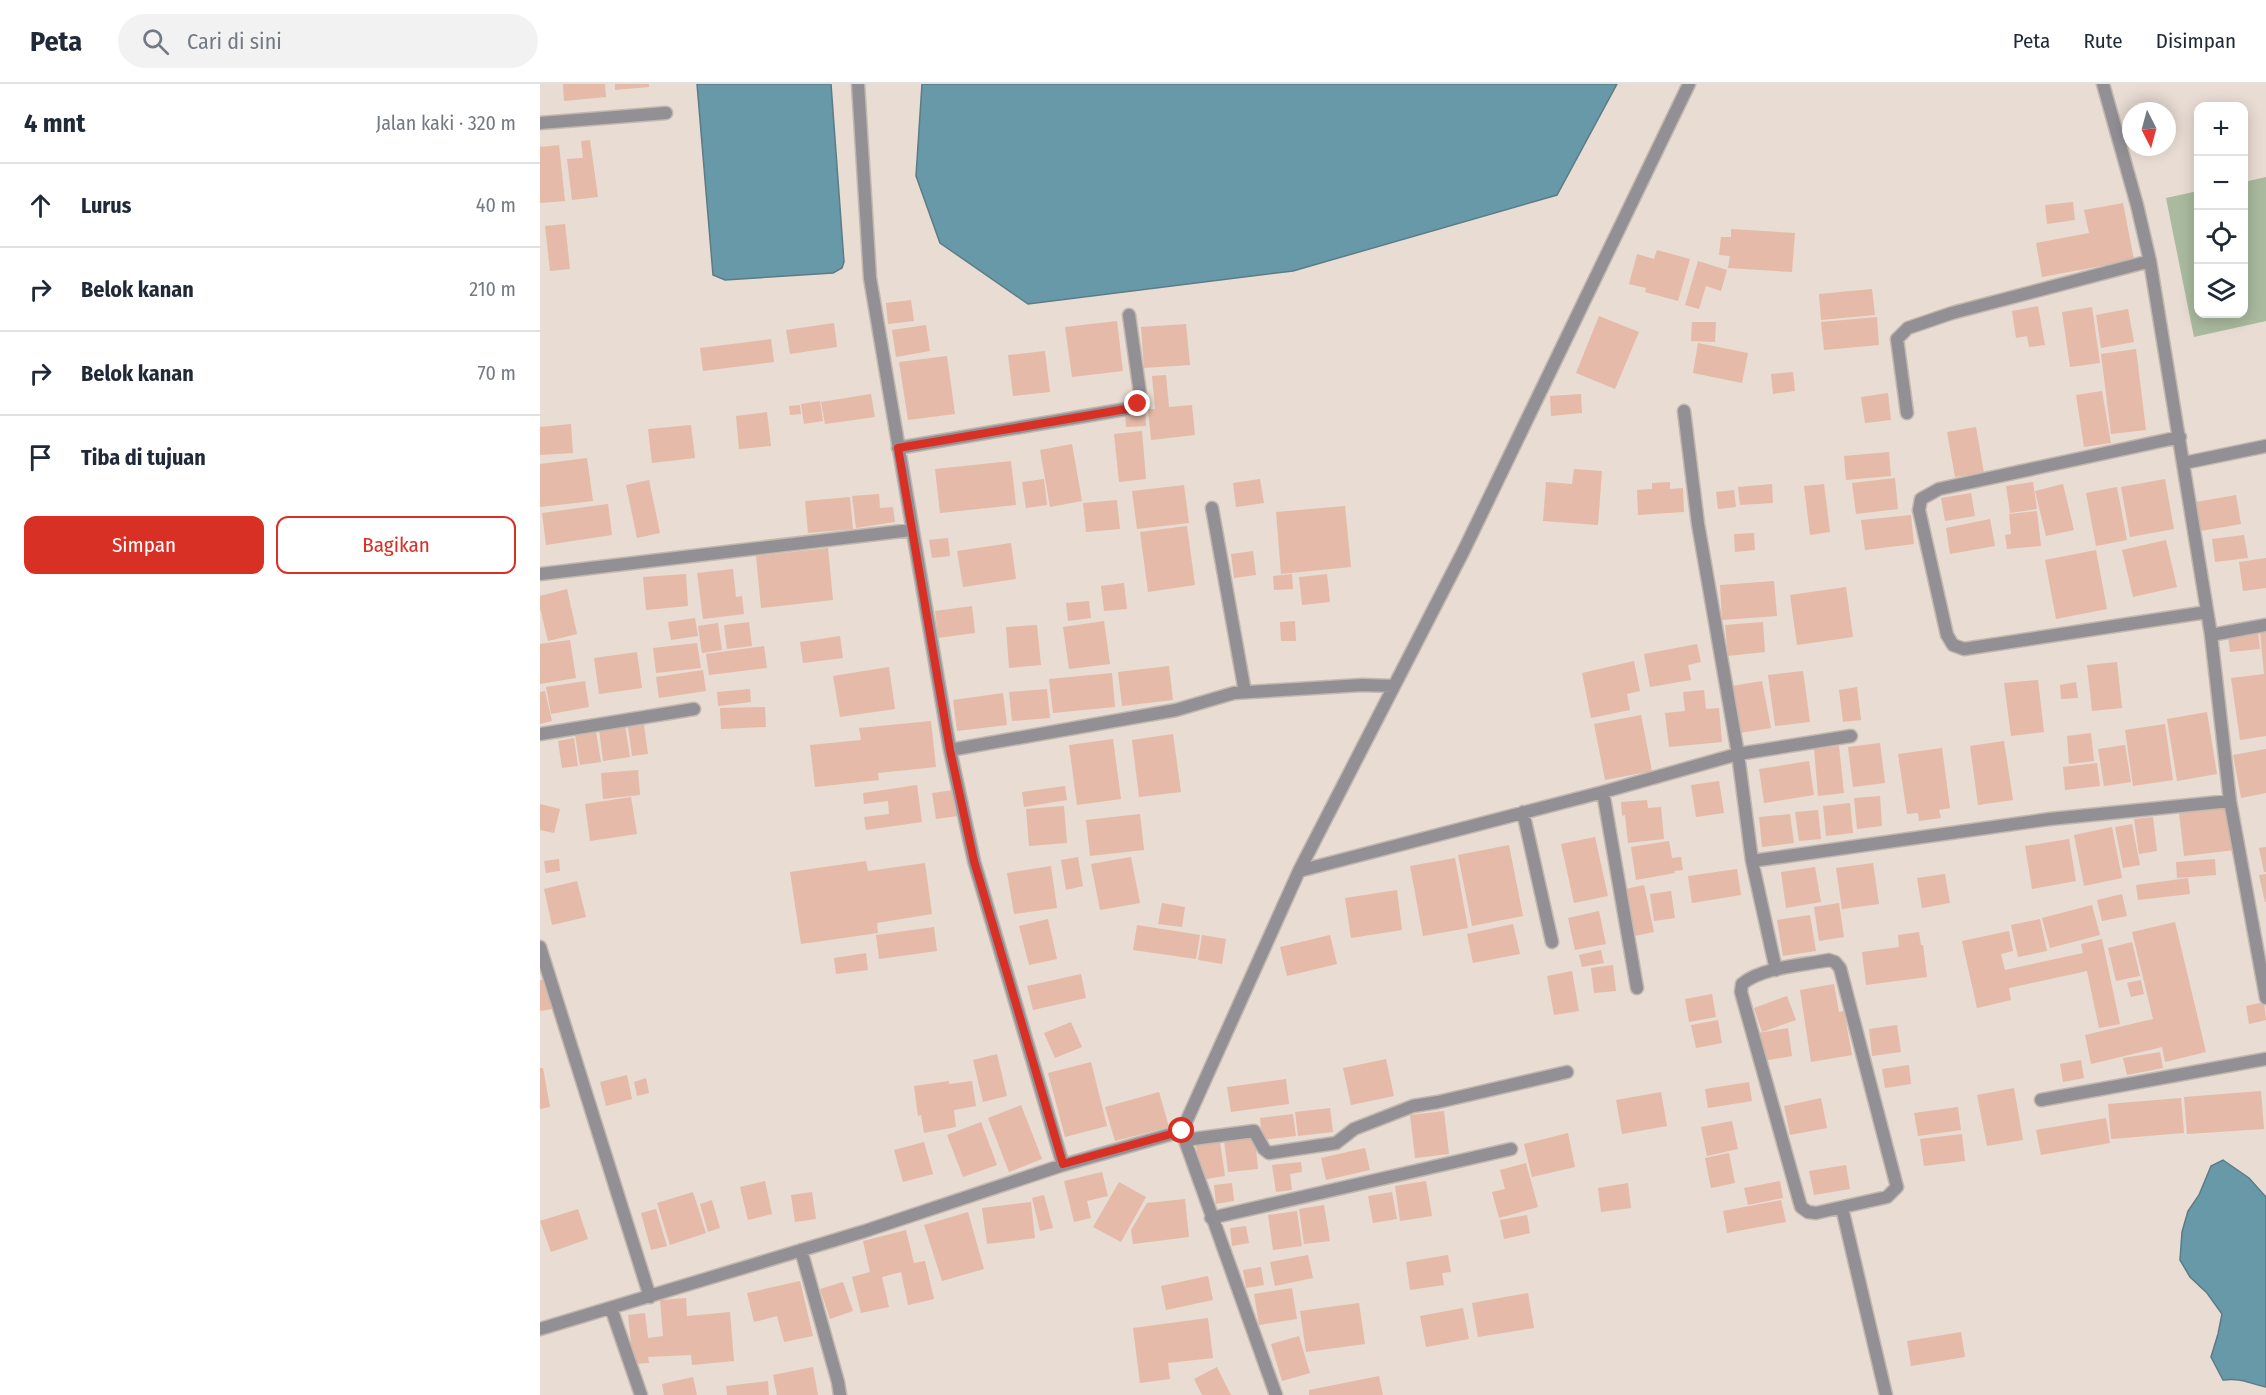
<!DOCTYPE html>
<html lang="id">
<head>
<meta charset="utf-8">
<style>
	:root { --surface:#fff; --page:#f2f2f3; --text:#1f2937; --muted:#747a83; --line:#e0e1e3; --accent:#d93025 }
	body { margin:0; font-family:"Fira Sans Condensed",sans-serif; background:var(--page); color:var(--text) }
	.controls { position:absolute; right:18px; top:18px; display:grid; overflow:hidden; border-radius:12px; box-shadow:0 3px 15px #0003 }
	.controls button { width:54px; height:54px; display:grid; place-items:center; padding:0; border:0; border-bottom:2px solid var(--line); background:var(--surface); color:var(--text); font:30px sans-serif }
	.compass { position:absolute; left:1582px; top:18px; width:54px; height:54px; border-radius:50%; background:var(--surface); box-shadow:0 3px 15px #0003; rotate:174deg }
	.stop { position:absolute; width:18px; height:18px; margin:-14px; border:4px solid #d93025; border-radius:50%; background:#fff }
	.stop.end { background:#d93025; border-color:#fff; box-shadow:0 2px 6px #0008 }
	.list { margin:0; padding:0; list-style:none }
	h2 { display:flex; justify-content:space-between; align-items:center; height:78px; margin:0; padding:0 24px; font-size:26px }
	h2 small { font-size:20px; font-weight:400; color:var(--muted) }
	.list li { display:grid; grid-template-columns:39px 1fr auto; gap:18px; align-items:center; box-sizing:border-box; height:84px; padding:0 24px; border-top:2px solid var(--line) }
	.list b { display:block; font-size:22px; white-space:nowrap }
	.list em { font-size:20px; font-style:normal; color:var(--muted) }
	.actions { display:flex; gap:12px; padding:18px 24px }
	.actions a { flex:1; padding:14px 0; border:2px solid var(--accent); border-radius:12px; text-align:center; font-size:21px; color:var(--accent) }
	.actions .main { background:var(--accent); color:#fff }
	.icon { flex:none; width:33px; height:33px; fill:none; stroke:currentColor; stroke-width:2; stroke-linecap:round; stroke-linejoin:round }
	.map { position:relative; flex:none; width:1726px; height:1311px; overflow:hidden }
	header { display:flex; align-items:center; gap:36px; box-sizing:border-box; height:84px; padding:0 30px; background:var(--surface); border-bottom:2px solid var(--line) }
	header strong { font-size:28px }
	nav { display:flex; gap:33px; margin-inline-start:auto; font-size:21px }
	.search { width:420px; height:54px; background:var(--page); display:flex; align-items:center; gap:15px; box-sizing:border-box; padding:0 21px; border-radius:33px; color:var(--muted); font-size:22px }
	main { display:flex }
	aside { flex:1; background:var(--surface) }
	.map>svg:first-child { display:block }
	.green { fill:#a9ba9e }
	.water { fill:#6899a8; stroke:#5b7c86; stroke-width:1.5 }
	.building { fill:#e5baa8 }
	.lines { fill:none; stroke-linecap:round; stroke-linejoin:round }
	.service-casing { stroke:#c3b8b0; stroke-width:15 }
	.minor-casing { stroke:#c3b8b0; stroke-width:15 }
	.service { stroke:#939095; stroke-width:12 }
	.minor { stroke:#939095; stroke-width:12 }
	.route { stroke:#d93025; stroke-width:8 }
</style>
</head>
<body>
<header>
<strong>Peta</strong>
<div class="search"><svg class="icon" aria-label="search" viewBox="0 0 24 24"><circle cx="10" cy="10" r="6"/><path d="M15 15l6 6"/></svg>Cari di sini</div>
<nav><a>Peta</a><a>Rute</a><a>Disimpan</a></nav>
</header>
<main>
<aside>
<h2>4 mnt<small>Jalan kaki · 320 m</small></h2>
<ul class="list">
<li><svg class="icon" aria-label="ahead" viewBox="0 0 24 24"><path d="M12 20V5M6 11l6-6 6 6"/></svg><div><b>Lurus</b></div><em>40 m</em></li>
<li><svg class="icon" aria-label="right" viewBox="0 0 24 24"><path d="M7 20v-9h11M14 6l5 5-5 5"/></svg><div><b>Belok kanan</b></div><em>210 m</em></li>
<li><svg class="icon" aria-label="right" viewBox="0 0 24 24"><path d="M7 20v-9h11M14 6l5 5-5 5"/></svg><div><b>Belok kanan</b></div><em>70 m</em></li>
<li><svg class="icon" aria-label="arrive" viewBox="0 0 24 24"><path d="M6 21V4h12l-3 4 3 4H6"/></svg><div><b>Tiba di tujuan</b></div></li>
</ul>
<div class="actions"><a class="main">Simpan</a><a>Bagikan</a></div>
</aside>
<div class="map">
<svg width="1726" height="1311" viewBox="0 0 1726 1311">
	<rect width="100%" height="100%" fill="#e8dcd3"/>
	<path class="green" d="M1726 93V237L1654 253 1626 114 1658 107V230H1704V98Z"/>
	<path class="water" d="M157 0H291L304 178 302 184 293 189 185 196 173 191Z
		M382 0H1077L1017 111 753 187 488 220 400 159 376 92Z
		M1683 1076 1709 1094 1726 1113V1303C1707 1299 1703 1294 1683 1296L1671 1273 1678 1250 1682 1230 1667 1209 1650 1193 1640 1176 1642 1148 1648 1127 1659 1111 1671 1082Z"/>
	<path class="building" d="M23 0H65L66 13 24 17Z
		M75 0H109V3L75 6Z
		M50 56 58 113 32 116 27 75 43 74 41 57Z
		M19 61 25 117 0 119V63Z
		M1533 118 1535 136 1507 140 1505 121Z
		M1583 119 1594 176 1502 193 1496 159 1549 149 1544 126Z
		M25 140 30 185 10 187 5 142Z
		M1191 145 1255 149 1252 188 1188 184 1190 172 1179 171 1181 153H1191Z
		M1117 166 1150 175 1138 217 1105 208 1106 204 1089 200 1097 170 1114 175Z
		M1158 177 1187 186 1181 207 1166 202 1159 225 1145 221Z
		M1332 205 1335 231 1281 236 1279 210Z
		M371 216 374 237 348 240 346 219Z
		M1498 222 1505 261 1489 263 1487 252 1476 254 1472 227Z
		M1552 223 1560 279 1530 283 1522 228Z
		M1588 225 1594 258 1561 264 1556 231Z
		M1059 232 1099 248 1075 305 1036 289Z
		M1337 233 1339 261 1284 266 1281 238Z
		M577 237 583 287 532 293 525 243Z
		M1152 238H1176L1175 258 1151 257Z
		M294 239 297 263 250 270 246 246Z
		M646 240 650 281 604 284 601 243Z
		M386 241 390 267 356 273 352 246Z
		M231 255 234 278 163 287 160 264Z
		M1158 259 1208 269 1202 299 1153 289Z
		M1596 265 1606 346 1571 350 1561 270Z
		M505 267 510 308 473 312 468 271Z
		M407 272 415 330 368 336 359 278Z
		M1253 288 1255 307 1233 310 1231 290Z
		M626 291 629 323 652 321 655 351 611 356 608 325H615L612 292Z
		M1562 307 1571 359 1544 363 1536 311Z
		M1348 309 1351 336 1325 339 1321 313Z
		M331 310 335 333 285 340 281 318Z
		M1041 310 1042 329 1011 332 1010 312Z
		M280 317 283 337 264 340 261 320Z
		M260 321 261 330 250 331 249 322Z
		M605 326 606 342 586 343 585 327Z
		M227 328 231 362 199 365 196 332Z
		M31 340 33 369 0 371V343Z
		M151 341 155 374 112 379 108 345Z
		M1436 343 1444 389 1415 393 1407 348Z
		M602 347 606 395 579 398 574 350Z
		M532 360 542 417 510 423 500 366Z
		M1349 368 1351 392 1306 396 1304 372Z
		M47 374 53 417 0 423V380Z
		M471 377 476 421 400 429 395 385Z
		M1034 385 1062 387 1058 441 1003 437 1006 398 1032 400Z
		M1355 394 1358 425 1316 430 1312 399Z
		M504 395 507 421 486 424 482 398Z
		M720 395 724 419 696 423 693 399Z
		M1625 395 1634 445 1590 453 1581 403Z
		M109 396 120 449 97 454 86 401Z
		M1130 398V405L1143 404 1144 428 1098 431 1097 406 1112 405V399Z
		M1493 398 1497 425 1470 429 1466 402Z
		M1232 400 1233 419 1200 421 1198 403Z
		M1284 400 1290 448 1270 451 1264 402Z
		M1523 400 1534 446 1506 452 1495 407Z
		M644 401 649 439 597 445 592 407Z
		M1577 403 1587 456 1556 462 1546 409Z
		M1194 406 1196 423 1178 425 1176 408Z
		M1431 409 1435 432 1405 437 1401 414Z
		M339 410 340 424 353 423 355 438 316 444 312 412Z
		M1696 411 1701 440 1661 447 1656 418Z
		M310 413 313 445 268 449 265 417Z
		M577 416 580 445 546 448 543 419Z
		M68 420 72 451 6 461 2 429Z
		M805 422 811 483 741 490 736 428Z
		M1497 427 1501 462 1467 465 1465 451 1471 450 1469 430Z
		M1371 431 1374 460 1325 466 1321 436Z
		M1450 435 1455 462 1410 470 1406 444Z
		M647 442 655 501 608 508 600 448Z
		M1214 449 1215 466 1195 468 1194 450Z
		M1704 451 1708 474 1675 478 1672 455Z
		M408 454 410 472 392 474 389 456Z
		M1626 456 1637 503 1593 513 1582 466Z
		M471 459 476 495 423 503 417 467Z
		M288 464 293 516 221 524 216 472Z
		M1556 466 1567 525 1516 535 1505 476Z
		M713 467 716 491 694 494 691 470Z
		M1726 474V504L1703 507 1699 478Z
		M193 485 196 513 202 512 204 530 163 535 157 489Z
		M146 490 148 522 106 526 103 493Z
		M752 490 753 505 734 506 733 492Z
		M787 490 790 518 762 521 759 493Z
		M1234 497 1237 532 1182 536 1180 501Z
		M584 499 587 525 564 527 561 502Z
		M1306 503 1313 553 1257 561 1250 511Z
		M27 505 37 550 8 557 0 524V512Z
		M549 517 551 534 528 537 526 519Z
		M432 522 435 549 398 554 395 527Z
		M155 534 158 552 131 556 128 538Z
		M564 537 570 580 529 585 523 543Z
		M755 537 756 557H741L740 538Z
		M209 538 212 562 187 565 184 541Z
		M1223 538 1225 568 1188 572 1185 541Z
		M178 539 182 566 162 569 158 542Z
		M497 541 501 581 469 584 466 543Z
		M1726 547V652L1700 656 1691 594 1724 590 1720 548Z
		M1718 548 1720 565 1690 568 1688 551Z
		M300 552 303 574 263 579 260 558Z
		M30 556 36 594 0 600V560Z
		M157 559 161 584 116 589 113 564Z
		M1157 560 1161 578 1148 581 1151 596 1110 603 1104 570Z
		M224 562 227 584 169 591 166 570Z
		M97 568 102 604 59 610 54 574Z
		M1094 577 1100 607 1087 610 1090 626 1051 634 1042 589Z
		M1577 578 1582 624 1552 627 1547 581Z
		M629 582 633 616 582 622 578 588Z
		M349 583 355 625 300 633 293 592Z
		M163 586 166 607 119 614 116 593Z
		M1263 587 1270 638 1235 642 1228 591Z
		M572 589 575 623 513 629 509 595Z
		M1498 596 1504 648 1471 652 1464 599Z
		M45 597 49 623 11 630 6 603Z
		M1222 597 1231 644 1200 649 1192 602Z
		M1536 598 1538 614 1521 615 1520 601Z
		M1317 603 1321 636 1303 638 1299 606Z
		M210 605 211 618 178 622 177 608Z
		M507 605 510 634 472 637 469 608Z
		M1164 606 1166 625 1179 624 1182 658 1129 663 1125 629 1145 627 1143 608Z
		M5 607 12 637 0 640V608Z
		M463 609 467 641 417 647 413 616Z
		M225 623 226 643 181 645 180 624Z
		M1667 628 1677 690 1637 697 1627 635Z
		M1101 631 1112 687 1065 696 1054 640Z
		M391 637 396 683 338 689 339 696 275 703 270 661 321 656 319 644Z
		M1625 640 1633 696 1593 702 1585 646Z
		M85 641 90 673 63 677 59 645Z
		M104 641 108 670 92 672 88 643Z
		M56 648 61 678 40 681 35 651Z
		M1551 649 1554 677 1529 680 1527 652Z
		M633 650 641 708 599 713 592 656Z
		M34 654 38 682 22 684 18 657Z
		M573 655 581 715 537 721 529 661Z
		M1464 657 1473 716 1438 721 1430 662Z
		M1340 659 1345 699 1313 703 1308 663Z
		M1585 661 1591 698 1564 702 1558 665Z
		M1299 662 1304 709 1278 712 1274 665Z
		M1402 664 1410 724 1399 726 1401 734 1379 737 1378 729 1367 730 1358 670Z
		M1726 665V709L1701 714 1693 671Z
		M1269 677 1274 711 1224 719 1219 685Z
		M1557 679 1560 702 1525 706 1523 683Z
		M98 686 100 711 63 715 61 689Z
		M1179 697 1184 729 1156 733 1151 701Z
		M377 701 382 738 326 746 324 733 349 730 348 717 324 720 323 709Z
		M525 702 527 716 484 723 482 708Z
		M414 706 418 732 396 735 392 709Z
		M1340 712 1342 742 1317 745 1314 714Z
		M91 713 97 750 50 757 45 720Z
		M1107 716 1108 724 1121 723 1124 755 1088 759 1085 731 1082 732 1081 718Z
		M1310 719 1313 749 1286 752 1283 722Z
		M0 720 20 725 14 749 0 746Z
		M524 722 527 759 489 762 486 725Z
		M1689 723 1695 766 1644 772 1639 729Z
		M1278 726 1281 755 1259 757 1255 728Z
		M600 730 604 766 550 772 546 736Z
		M1250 730 1254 759 1222 763 1219 733Z
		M1613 733 1617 767 1599 770 1594 735Z
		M1592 740 1600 781 1583 784 1575 743Z
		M1572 743 1582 794 1544 802 1534 751Z
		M1055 753 1068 812 1034 819 1021 760Z
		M1529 755 1536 797 1492 805 1485 762Z
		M1129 757 1132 774 1141 773 1143 786 1134 787 1135 789 1096 796 1091 763Z
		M969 761 983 832 932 842 918 771Z
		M1726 763V788H1724L1719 764Z
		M538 773 543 802 526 806 521 776Z
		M591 773 600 819 560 826 551 780Z
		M915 774 928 844 883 852 870 782Z
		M19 775 20 787 6 789 4 777Z
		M1675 775 1676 791 1637 794 1636 778Z
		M326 777 328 787 385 779 392 830 337 839 338 849 261 860 250 788Z
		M1333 779 1339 820 1302 825 1296 784Z
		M511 782 517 824 474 830 467 789Z
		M1275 783 1281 818 1246 824 1241 788Z
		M1197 785 1201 811 1152 819 1148 792Z
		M1405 790 1410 819 1382 824 1377 794Z
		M1726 790V818H1725L1719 791Z
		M1648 794 1650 810 1598 816 1596 801Z
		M37 797 46 833 12 841 4 805Z
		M1104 801 1114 848 1090 853 1081 806Z
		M857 806 862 846 811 854 805 814Z
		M1131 807 1135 834 1114 837 1110 810Z
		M1582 810 1587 832 1562 837 1557 816Z
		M622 819 645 823 642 843 618 840Z
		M1299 819 1304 853 1279 857 1274 823Z
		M1552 821 1560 851 1510 864 1502 834Z
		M1059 827 1066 860 1035 866 1028 834Z
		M1270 831 1276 867 1243 872 1237 836Z
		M508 835 517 875 489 881 479 842Z
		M1500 835 1507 867 1478 873 1471 841Z
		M1635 838 1666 968 1625 978 1622 963 1551 980 1545 951 1613 935 1592 848Z
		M973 840 980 870 933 879 927 850Z
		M597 841 660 851 656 875 593 866Z
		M394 843 397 867 339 875 336 851Z
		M1469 847 1473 867 1461 870 1465 886 1543 869 1541 860 1562 855 1580 940 1559 944 1547 887 1469 904 1471 916 1437 924 1422 857Z
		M1379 848 1381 861H1383L1387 893 1326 901 1322 868 1359 863 1358 851Z
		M662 851 686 855 682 880 658 876Z
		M790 851 797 880 747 892 740 863Z
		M1592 858 1600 892 1576 897 1568 864Z
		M1061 866 1064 879 1042 883 1039 871Z
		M326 869 328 886 296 890 294 874Z
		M1073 881 1076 907 1054 909 1051 884Z
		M1032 887 1039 927 1014 931 1007 892Z
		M541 890 546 914 493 926 487 902Z
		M8 895 12 925 0 927V896Z
		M1601 896 1604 910 1591 913 1587 899Z
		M1294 900 1299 928 1304 927 1312 971 1271 978 1260 906Z
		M1172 910 1176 933 1149 938 1145 915Z
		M1247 912 1256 936 1222 948 1214 924Z
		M1724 918 1726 936 1709 940 1706 922Z
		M1178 936 1182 959 1156 964 1151 941Z
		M531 938 542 963 515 974 504 949Z
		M1357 941 1361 968 1332 972 1329 945Z
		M1248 944 1252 972 1223 977 1218 949Z
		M1620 968 1623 984 1587 991 1583 974Z
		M457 970 467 1012 443 1018 433 976Z
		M846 975 854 1012 811 1021 803 984Z
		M1541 976 1544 994 1523 998 1520 980Z
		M551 978 567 1042 525 1053 508 989Z
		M1369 981 1371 1000 1345 1004 1342 985Z
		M0 984H3L10 1023 0 1025Z
		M87 991 92 1015 66 1022 60 998Z
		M106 994 109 1009 97 1012 94 998Z
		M746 995 749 1020 691 1028 687 1003Z
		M409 997V1000L432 997 436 1022 414 1026 416 1043 384 1049 381 1031 378 1032 374 1002Z
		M1209 998 1212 1017 1168 1024 1165 1005Z
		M1474 1004 1483 1056 1447 1062 1437 1011Z
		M1721 1007 1724 1045 1647 1050 1644 1013Z
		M619 1008 629 1043 575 1057 565 1023Z
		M1121 1008 1127 1042 1082 1050 1076 1016Z
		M1281 1014 1287 1044 1250 1051 1244 1022Z
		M1641 1014 1644 1049 1571 1055 1568 1020Z
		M481 1021 502 1075 469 1088 448 1034Z
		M1418 1023 1421 1046 1378 1052 1374 1029Z
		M790 1024 793 1048 758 1052 755 1028Z
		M904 1027 909 1070 875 1074 870 1031Z
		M753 1030 756 1052 722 1056 720 1034Z
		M1566 1034 1570 1059 1501 1071 1496 1046Z
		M1192 1037 1198 1065 1167 1072 1161 1043Z
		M441 1038 457 1081 423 1093 407 1051Z
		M1028 1049 1035 1083 992 1093 984 1060Z
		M1422 1050 1425 1077 1384 1082 1380 1055Z
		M715 1053 718 1085 688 1088 684 1056Z
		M384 1058 393 1090 363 1098 354 1066Z
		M680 1058 685 1092 660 1096 656 1061Z
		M825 1064 830 1086 786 1096 781 1074Z
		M1189 1069 1195 1099 1171 1104 1165 1074Z
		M761 1078 762 1088 750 1090 752 1106 736 1108 732 1081Z
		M986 1079 998 1123 959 1134 952 1108 965 1105 960 1086Z
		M1306 1081 1310 1105 1274 1111 1269 1087Z
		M562 1088 568 1112 547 1117 551 1134 534 1138 524 1097Z
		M225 1097 232 1130 208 1136 200 1103Z
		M886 1097 892 1132 860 1137 855 1102Z
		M1240 1097 1243 1114 1208 1121 1204 1104Z
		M579 1098 606 1113 581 1158 553 1143Z
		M692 1099 694 1117 676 1120 674 1101Z
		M1088 1099 1091 1124 1061 1128 1058 1104Z
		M153 1108 166 1149 130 1161 117 1119Z
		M272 1108 276 1135 255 1138 251 1111Z
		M852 1108 857 1135 833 1139 828 1112Z
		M504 1111 513 1144 500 1147 492 1114Z
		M645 1115 649 1153 593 1160 591 1146 607 1119Z
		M172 1116 180 1144 168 1148 160 1120Z
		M1241 1116 1246 1138 1187 1149 1183 1127Z
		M491 1118 495 1154 447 1160 442 1124Z
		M784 1121 790 1157 764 1160 759 1125Z
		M38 1125 48 1155 11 1168 0 1137Z
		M116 1125 127 1162 111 1166 101 1129Z
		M757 1127 762 1162 733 1166 728 1131Z
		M428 1128 444 1185 402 1197 384 1141Z
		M987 1131 990 1149 964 1155 960 1136Z
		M706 1142 709 1159 692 1162 690 1144Z
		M366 1146 374 1179 385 1177 394 1215 368 1221 361 1188 342 1193 349 1223 321 1229 312 1193 330 1188 323 1157Z
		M768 1171 773 1194 735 1202 730 1178Z
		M908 1171 911 1188 902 1189 904 1201 870 1206 866 1178Z
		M721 1183 724 1201 706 1204 703 1186Z
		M668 1192 673 1216 626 1226 621 1202Z
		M260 1197 273 1252 244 1258 237 1232 214 1238 207 1209Z
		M303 1198 313 1227 290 1235 280 1205Z
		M752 1204 757 1235 719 1241 714 1210Z
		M988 1209 994 1244 938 1253 932 1219Z
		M146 1214 147 1232 190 1228 194 1277 152 1281 151 1271 108 1273 109 1279 93 1280 88 1231 105 1229 108 1254 123 1252 120 1216Z
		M819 1219 825 1260 766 1268 760 1227Z
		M923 1224 929 1255 886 1263 880 1232Z
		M668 1234 673 1274 628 1279 630 1295 600 1299 593 1244Z
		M1421 1248 1425 1273 1371 1282 1367 1257Z
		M759 1252 770 1289 742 1297 731 1260Z
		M273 1283 278 1311H237L233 1291Z
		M677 1283 691 1311H662L654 1295Z
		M839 1292 843 1311H769V1306Z
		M153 1293 157 1311H124L122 1300Z
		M228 1297 229 1311H187L186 1302Z"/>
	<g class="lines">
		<g class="service-casing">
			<path id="service" d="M672 424 705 608"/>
		</g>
		<g class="minor-casing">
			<path id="minor" d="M318 0 330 194 410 666 434 777 523 1081
				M1563 0 1597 121 1610 177 1671 551 1690 717 1726 914
				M0 39 126 29
				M1144 327 1158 440 1198 670 1311 652
				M1367 329 1357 255 1368 244 1412 229 1610 177
				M1640 353 1399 405 1381 415 1379 426 1407 551 1413 561 1424 565 1667 528
				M358 364 592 324 601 316 589 231
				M1644 379 1726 362
				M0 490 371 446
				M1671 551 1726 541
				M0 650 154 625
				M410 666 636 626 694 609 822 601 854 602
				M1063 708 1097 904
				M983 728 1012 858
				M1212 777 1236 886
				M759 787 1063 708 1198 670 1212 777 1510 735 1690 717
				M0 863 110 1213
				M1289 876 1295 878 1300 884 1357 1103 1347 1113 1276 1129 1268 1128 1261 1123 1201 908 1202 900C1222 883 1264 881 1289 876Z
				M1501 1016 1726 975
				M643 1051 736 1311
				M645 1056 714 1047 724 1065 729 1069 796 1059 814 1045 873 1022 898 1018 1027 988
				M1302 1124 1346 1311
				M671 1134 971 1065
				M261 1166 298 1298 300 1311
				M71 1224 101 1311
				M0 1245 325 1147 523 1081 642 1047 759 787 924 466 1149 0"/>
		</g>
		<use href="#service" class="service"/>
		<use href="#minor" class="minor"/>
	</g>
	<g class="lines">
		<path class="route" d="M598 320 592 324 358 364 410 666 434 777 523 1080 642 1047"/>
	</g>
</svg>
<div class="controls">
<button>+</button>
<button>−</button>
<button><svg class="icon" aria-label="locate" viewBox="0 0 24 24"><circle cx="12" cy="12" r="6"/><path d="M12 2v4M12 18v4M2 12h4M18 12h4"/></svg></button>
<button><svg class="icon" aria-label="layers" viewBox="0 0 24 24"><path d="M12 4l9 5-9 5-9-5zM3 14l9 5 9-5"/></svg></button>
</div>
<svg class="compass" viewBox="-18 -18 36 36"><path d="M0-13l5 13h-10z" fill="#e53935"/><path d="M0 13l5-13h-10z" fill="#747a83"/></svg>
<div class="stop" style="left:642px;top:1047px"></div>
<div class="stop end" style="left:598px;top:320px"></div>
</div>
</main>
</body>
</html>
